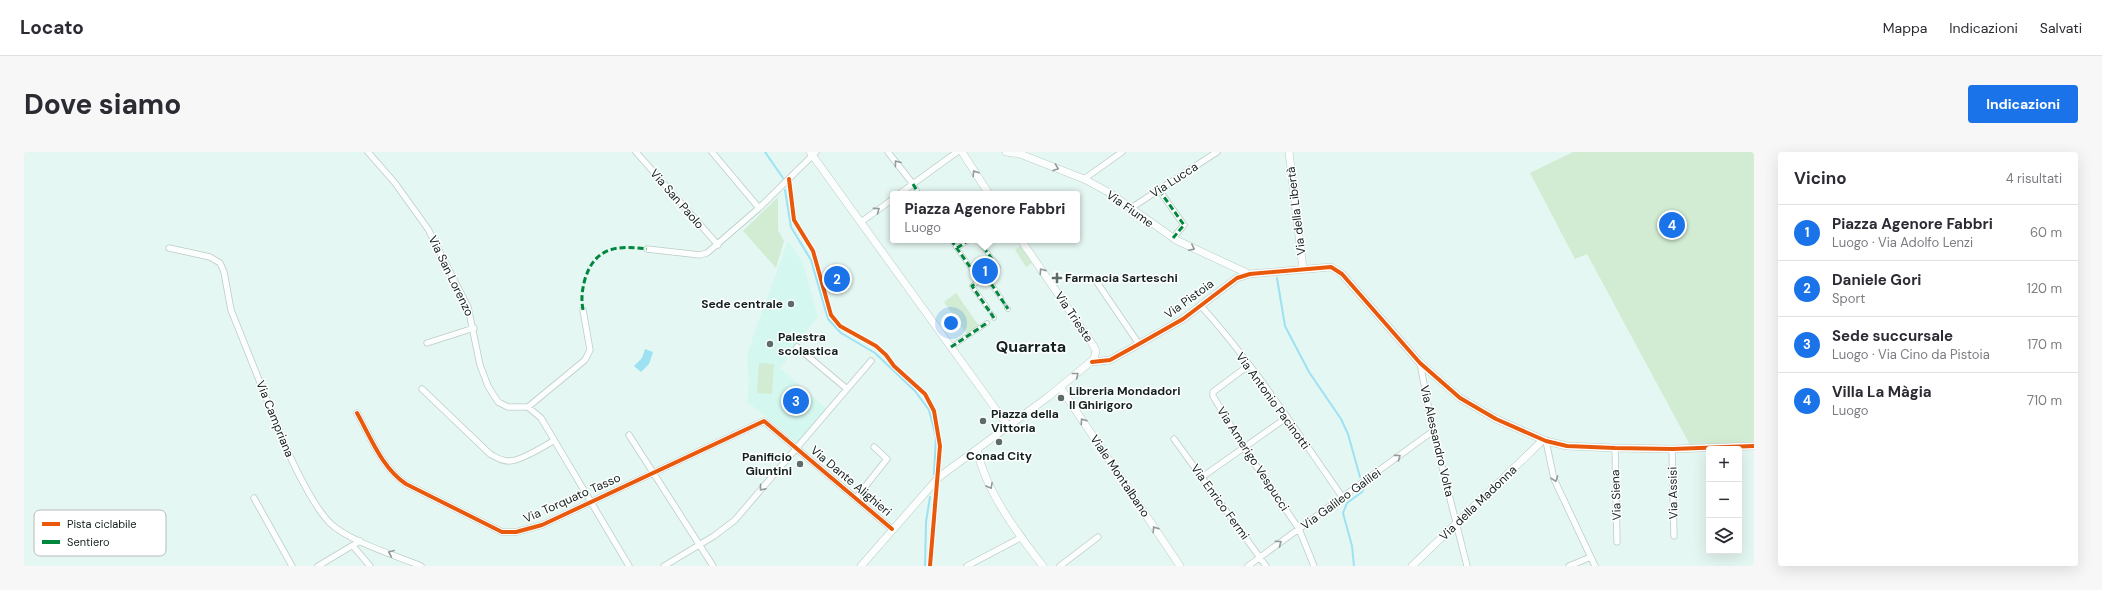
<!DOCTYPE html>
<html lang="it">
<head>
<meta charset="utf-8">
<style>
	:root { --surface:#fff; --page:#f7f7f7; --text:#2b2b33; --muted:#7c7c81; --line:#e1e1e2; --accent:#1a73e8 }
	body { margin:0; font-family:"DM Sans",sans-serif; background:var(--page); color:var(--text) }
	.controls { position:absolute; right:12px; bottom:12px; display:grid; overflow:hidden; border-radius:4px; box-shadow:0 4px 16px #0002 }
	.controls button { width:36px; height:36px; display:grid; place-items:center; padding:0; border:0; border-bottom:1px solid var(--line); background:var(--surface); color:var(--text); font:20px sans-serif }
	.you { position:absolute; left:927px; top:171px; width:14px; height:14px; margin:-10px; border:3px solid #fff; border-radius:50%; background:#1a73e8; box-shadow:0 0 0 6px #1a73e833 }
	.badge { display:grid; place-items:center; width:26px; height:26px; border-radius:50%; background:var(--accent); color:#fff; font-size:13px; font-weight:700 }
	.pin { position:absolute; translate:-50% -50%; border:2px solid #fff; box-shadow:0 1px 4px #0006 }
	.popup { position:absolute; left:866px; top:39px; width:190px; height:52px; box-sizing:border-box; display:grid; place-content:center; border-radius:4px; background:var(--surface); filter:drop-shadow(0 1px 3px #0005); font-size:13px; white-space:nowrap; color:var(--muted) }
	.popup b { font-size:15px; color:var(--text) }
	.popup::after { content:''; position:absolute; left:50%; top:100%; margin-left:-8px; border:8px solid transparent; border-top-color:var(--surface) }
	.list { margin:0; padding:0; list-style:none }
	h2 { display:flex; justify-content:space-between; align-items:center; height:52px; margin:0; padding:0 16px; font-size:17px }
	h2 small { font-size:13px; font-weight:400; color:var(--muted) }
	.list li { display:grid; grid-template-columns:26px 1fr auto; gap:12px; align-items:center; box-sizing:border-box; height:56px; padding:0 16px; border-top:1px solid var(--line) }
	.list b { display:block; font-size:15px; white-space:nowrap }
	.list p { margin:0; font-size:13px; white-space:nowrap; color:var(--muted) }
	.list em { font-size:13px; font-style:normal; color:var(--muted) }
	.icon { flex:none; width:22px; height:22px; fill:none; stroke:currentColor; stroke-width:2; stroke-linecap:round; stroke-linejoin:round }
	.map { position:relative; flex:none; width:1730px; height:414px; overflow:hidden; border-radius:4px }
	header { display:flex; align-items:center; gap:24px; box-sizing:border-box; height:56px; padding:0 20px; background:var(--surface); border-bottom:1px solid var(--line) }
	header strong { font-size:19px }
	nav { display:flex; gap:22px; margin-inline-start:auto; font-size:14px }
	.intro { display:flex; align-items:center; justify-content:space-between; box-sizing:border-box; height:96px; padding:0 24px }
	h1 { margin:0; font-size:28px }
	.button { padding:10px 18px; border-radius:4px; background:var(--accent); color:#fff; font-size:14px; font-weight:700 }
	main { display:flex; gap:24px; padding:0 24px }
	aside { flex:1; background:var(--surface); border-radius:4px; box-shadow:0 4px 16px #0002 }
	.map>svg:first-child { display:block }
	.built { fill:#d4f8ef }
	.green { fill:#d2ecd3 }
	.water { fill:#9ce2f3 }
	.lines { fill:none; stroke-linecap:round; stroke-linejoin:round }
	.stream { stroke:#9ce2f3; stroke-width:2 }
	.pedestrian-tunnel { stroke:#bbccc8; stroke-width:4; stroke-dasharray:4 2; stroke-linecap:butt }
	.pedestrian-casing { stroke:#bcccc8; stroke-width:5.5 }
	.minor-casing { stroke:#bcccc8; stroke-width:7 }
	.tertiary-casing { stroke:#bcccc8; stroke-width:8 }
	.pedestrian { stroke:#fbfefd; stroke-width:4 }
	.minor { stroke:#fbfefd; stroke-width:5.5 }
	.tertiary { stroke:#fbfefd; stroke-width:7 }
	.quiet { stroke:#00873e; stroke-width:3; stroke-dasharray:6 3; stroke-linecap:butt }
	.cycleway-casing { stroke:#fff; stroke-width:6 }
	.cycleway { stroke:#e8590c; stroke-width:4 }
	.oneway { stroke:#929b99 }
	.poi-dot { fill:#5c6c68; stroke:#fff; stroke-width:1.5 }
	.labels { text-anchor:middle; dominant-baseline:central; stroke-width:3; stroke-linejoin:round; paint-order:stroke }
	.street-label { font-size:12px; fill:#12211e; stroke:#fff }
	.poi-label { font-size:12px; font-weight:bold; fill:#12211e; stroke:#fff; text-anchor:start }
	.district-label { font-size:16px; font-weight:bold; fill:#12211e; stroke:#fff }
	.key { fill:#fff; stroke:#b8bcbc; stroke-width:1 }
	.key-label { font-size:11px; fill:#12211e }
</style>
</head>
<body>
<header>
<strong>Locato</strong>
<nav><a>Mappa</a><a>Indicazioni</a><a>Salvati</a></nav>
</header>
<div class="intro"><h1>Dove siamo</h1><a class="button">Indicazioni</a></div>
<main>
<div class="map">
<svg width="1730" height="414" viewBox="0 0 1730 414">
	<rect width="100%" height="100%" fill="#e5f7f2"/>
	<path class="built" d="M764 89 779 111 794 164 773 191 775 193 756 216 803 257 774 291 726 252 723 251 725 229 723 205 730 181Z"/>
	<path class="green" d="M1549 0H1730V290L1666 293 1563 102 1551 107 1506 21Z
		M754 45V78L760 89 752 116 719 79Z
		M996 94 1008 111 1002 115 991 98Z
		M810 111 828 133 816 142 799 121Z
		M932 141 955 174 943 182 920 150Z
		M735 211 750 212 748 242 733 241Z"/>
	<path class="water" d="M621 197 629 200 625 212 617 220 610 214 618 206Z"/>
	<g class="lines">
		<path class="stream" d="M741 0 759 26
			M761 38 767 75 787 108 804 167 817 181 851 201 891 239 905 258 912 285 910 322
			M1253 126 1261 174 1285 220 1317 267 1324 282 1336 325
			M901 414 902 370 906 345
			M1330 414 1328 394 1319 361 1323 351 1338 340 1340 336"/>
		<path class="pedestrian-tunnel" d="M977 146 983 156
			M963 155 970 165"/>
		<g class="pedestrian-casing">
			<path id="pedestrian" d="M889 32 895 42
				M927 88 956 129
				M954 88 974 115 948 134 963 155
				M933 96 945 88
				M962 124 977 146
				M983 156 984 157
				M970 165V166
				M927 195 963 171"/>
		</g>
		<g class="minor-casing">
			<path id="minor" d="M344 0 371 31 404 77 444 155 456 213 464 234 474 250 484 255H504L561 208 566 198 559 158
				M612 0 694 93
				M688 0 735 56
				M864 0 889 32
				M1060 27 1098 0
				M1135 38 1160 73 1149 86
				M875 42 933 0
				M1107 56 1193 0
				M837 70 869 47
				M145 96 186 105 196 111 200 120 207 158 264 300C273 320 291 356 306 371 324 389 373 404 397 414
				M623 97 676 103 683 101 735 56 792 0
				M1072 129 1115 192
				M1177 154C1229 211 1274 282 1319 346
				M403 191 450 176
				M773 195 823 237
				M1396 211 1409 279 1443 414
				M1225 213 1189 240V244L1220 296 1275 377 1290 414
				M398 237 466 302C472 305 477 309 484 309 495 310 519 295 529 289
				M504 255 517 266 605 414
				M333 261C347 286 358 316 382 332L478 380H492L518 373 740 269 868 377
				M605 283 689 414
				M1150 287 1242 414
				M1522 289 1530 327 1571 414
				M1591 296 1593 390
				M1648 297 1650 384
				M1178 325 1262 266
				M230 346 268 414
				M832 346 863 307 850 295
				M329 394 346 414
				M294 414 336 389
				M640 414 690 384 711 368 847 209
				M943 414 998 385
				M1036 414 1074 385
				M1224 414 1409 279
				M1545 414 1567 405"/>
		</g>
		<g class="tertiary-casing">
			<path id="tertiary" d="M786 0 984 274
				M938 0 965 42
				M982 0 996 2 1060 27 1086 41 1152 88 1225 122
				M1265 0 1279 117
				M1068 210 1086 208 1115 192 1159 167 1213 126 1226 122 1307 115 1318 122 1396 211 1436 246 1472 267 1522 289 1543 294 1591 296 1648 297 1730 294
				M1036 235 1156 414
				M953 297C961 338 993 381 1019 414
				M837 414 915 325 1024 245 1070 207 1072 199 1069 193 997 88
				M1388 414 1519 288"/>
		</g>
		<use href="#pedestrian" class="pedestrian"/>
		<use href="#minor" class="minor"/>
		<use href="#tertiary" class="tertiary"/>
		<path class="quiet" d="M889 32 895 42
			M1135 38 1160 73 1149 86
			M927 88 956 129
			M954 88 974 115 948 134 970 166
			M933 96 945 88
			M962 124 984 157
			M559 158C557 147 558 138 561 127 571 95 593 93 623 97
			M927 195 963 171"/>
		<g class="cycleway-casing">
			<path id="cycleway" d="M765 27 770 68 789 99 807 163 816 174 852 194 862 203 870 214 901 242 910 259 916 294 906 414
				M1068 210 1086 208 1115 192 1159 167 1213 126 1226 122 1307 115 1318 122 1396 211 1436 246 1472 267 1522 289 1543 294 1591 296 1648 297 1730 294
				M333 261C347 286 358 316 382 332L478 380H492L518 373 740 269 868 377"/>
		</g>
		<use href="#cycleway" class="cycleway"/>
	</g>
	<defs><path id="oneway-chevron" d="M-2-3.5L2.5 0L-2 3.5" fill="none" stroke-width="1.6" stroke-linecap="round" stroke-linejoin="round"/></defs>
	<g class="oneway">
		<use href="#oneway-chevron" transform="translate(873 11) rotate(-127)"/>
		<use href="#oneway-chevron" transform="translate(1032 16) rotate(20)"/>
		<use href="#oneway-chevron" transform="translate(951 21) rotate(-123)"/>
		<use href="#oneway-chevron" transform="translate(853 58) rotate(-36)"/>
		<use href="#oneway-chevron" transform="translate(1168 96) rotate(27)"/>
		<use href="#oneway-chevron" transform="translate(1018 119) rotate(-125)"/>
		<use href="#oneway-chevron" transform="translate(1052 223) rotate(-38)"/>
		<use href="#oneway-chevron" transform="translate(1059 269) rotate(-124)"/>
		<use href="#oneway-chevron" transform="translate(1374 305) rotate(-36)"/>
		<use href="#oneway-chevron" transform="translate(1531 327) rotate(71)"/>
		<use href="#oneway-chevron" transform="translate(966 334) rotate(61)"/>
		<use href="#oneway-chevron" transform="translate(738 336) rotate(130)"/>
		<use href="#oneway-chevron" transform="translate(1131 377) rotate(-123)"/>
		<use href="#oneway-chevron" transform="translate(1255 391) rotate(-36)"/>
		<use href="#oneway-chevron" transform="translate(367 401) rotate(-157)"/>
	</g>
	<g class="poi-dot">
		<path d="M1031 120h4v4h4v4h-4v4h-4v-4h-4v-4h4z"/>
		<circle cx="767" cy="152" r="4"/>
		<circle cx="746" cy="192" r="4"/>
		<circle cx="1037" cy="246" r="4"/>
		<circle cx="959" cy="269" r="4"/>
		<circle cx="975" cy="290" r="4"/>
		<circle cx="776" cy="312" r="4"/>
	</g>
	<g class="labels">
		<g class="street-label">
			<text transform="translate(1150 28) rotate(-33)">Via Lucca</text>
			<text transform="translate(653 47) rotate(49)">Via San Paolo</text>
			<text transform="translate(1106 57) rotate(35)">Via Fiume</text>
			<text transform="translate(1272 59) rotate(-97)">Via della Libertà</text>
			<text transform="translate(427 124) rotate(64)">Via San Lorenzo</text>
			<text transform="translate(1165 147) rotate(-36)">Via Pistoia</text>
			<text transform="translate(1050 165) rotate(56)">Via Trieste</text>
			<text transform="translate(1249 249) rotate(54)">Via Antonio Pacinotti</text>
			<text transform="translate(251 267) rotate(68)">Via Campriana</text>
			<text transform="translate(1413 289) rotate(77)">Via Alessandro Volta</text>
			<text transform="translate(1229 307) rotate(57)">Via Amerigo Vespucci</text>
			<text transform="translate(1096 324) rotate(56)">Viale Montalbano</text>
			<text transform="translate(827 329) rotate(40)">Via Dante Alighieri</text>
			<text transform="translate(1649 341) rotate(-91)">Via Assisi</text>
			<text transform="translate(1592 343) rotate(-92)">Via Siena</text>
			<text transform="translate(548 346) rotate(-24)">Via Torquato Tasso</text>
			<text transform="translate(1317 347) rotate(-36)">Via Galileo Galilei</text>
			<text transform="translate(1196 350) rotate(54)">Via Enrico Fermi</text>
			<text transform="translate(1454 351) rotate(-44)">Via della Madonna</text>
		</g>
		<g class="poi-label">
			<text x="1041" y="126">Farmacia Sarteschi</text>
			<text x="759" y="152" text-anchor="end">Sede centrale</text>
			<text x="754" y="185">Palestra<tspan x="754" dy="14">scolastica</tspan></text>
			<text x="1045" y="239">Libreria Mondadori<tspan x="1045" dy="14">Il Ghirigoro</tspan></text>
			<text x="967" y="262">Piazza della<tspan x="967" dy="14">Vittoria</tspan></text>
			<text x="975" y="304" text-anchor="middle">Conad City</text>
			<text x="768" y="305" text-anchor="end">Panificio<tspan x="768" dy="14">Giuntini</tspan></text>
		</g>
		<g class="district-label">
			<text x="1007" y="194">Quarrata</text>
		</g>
	</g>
	<rect x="10" y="358" width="132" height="46" rx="6" class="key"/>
	<rect x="18" y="370" width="18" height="4" fill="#e8590c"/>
	<rect x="18" y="388" width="18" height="4" fill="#00873e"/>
	<g class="key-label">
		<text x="43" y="376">Pista ciclabile</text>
		<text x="43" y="394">Sentiero</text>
	</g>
</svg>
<div class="controls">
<button>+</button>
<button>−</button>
<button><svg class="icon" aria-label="layers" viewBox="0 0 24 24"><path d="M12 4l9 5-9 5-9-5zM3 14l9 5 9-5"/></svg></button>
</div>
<div class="you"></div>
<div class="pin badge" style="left:961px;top:119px">1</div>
<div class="popup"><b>Piazza Agenore Fabbri</b>Luogo</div>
<div class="pin badge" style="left:813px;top:127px">2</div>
<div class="pin badge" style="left:772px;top:249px">3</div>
<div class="pin badge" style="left:1648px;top:73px">4</div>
</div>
<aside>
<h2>Vicino<small>4 risultati</small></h2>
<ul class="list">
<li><span class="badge">1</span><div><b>Piazza Agenore Fabbri</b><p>Luogo · Via Adolfo Lenzi</p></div><em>60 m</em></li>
<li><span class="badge">2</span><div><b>Daniele Gori</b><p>Sport</p></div><em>120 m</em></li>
<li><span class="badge">3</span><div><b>Sede succursale</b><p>Luogo · Via Cino da Pistoia</p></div><em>170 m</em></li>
<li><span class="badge">4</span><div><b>Villa La Màgia</b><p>Luogo</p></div><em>710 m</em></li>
</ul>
</aside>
</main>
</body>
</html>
